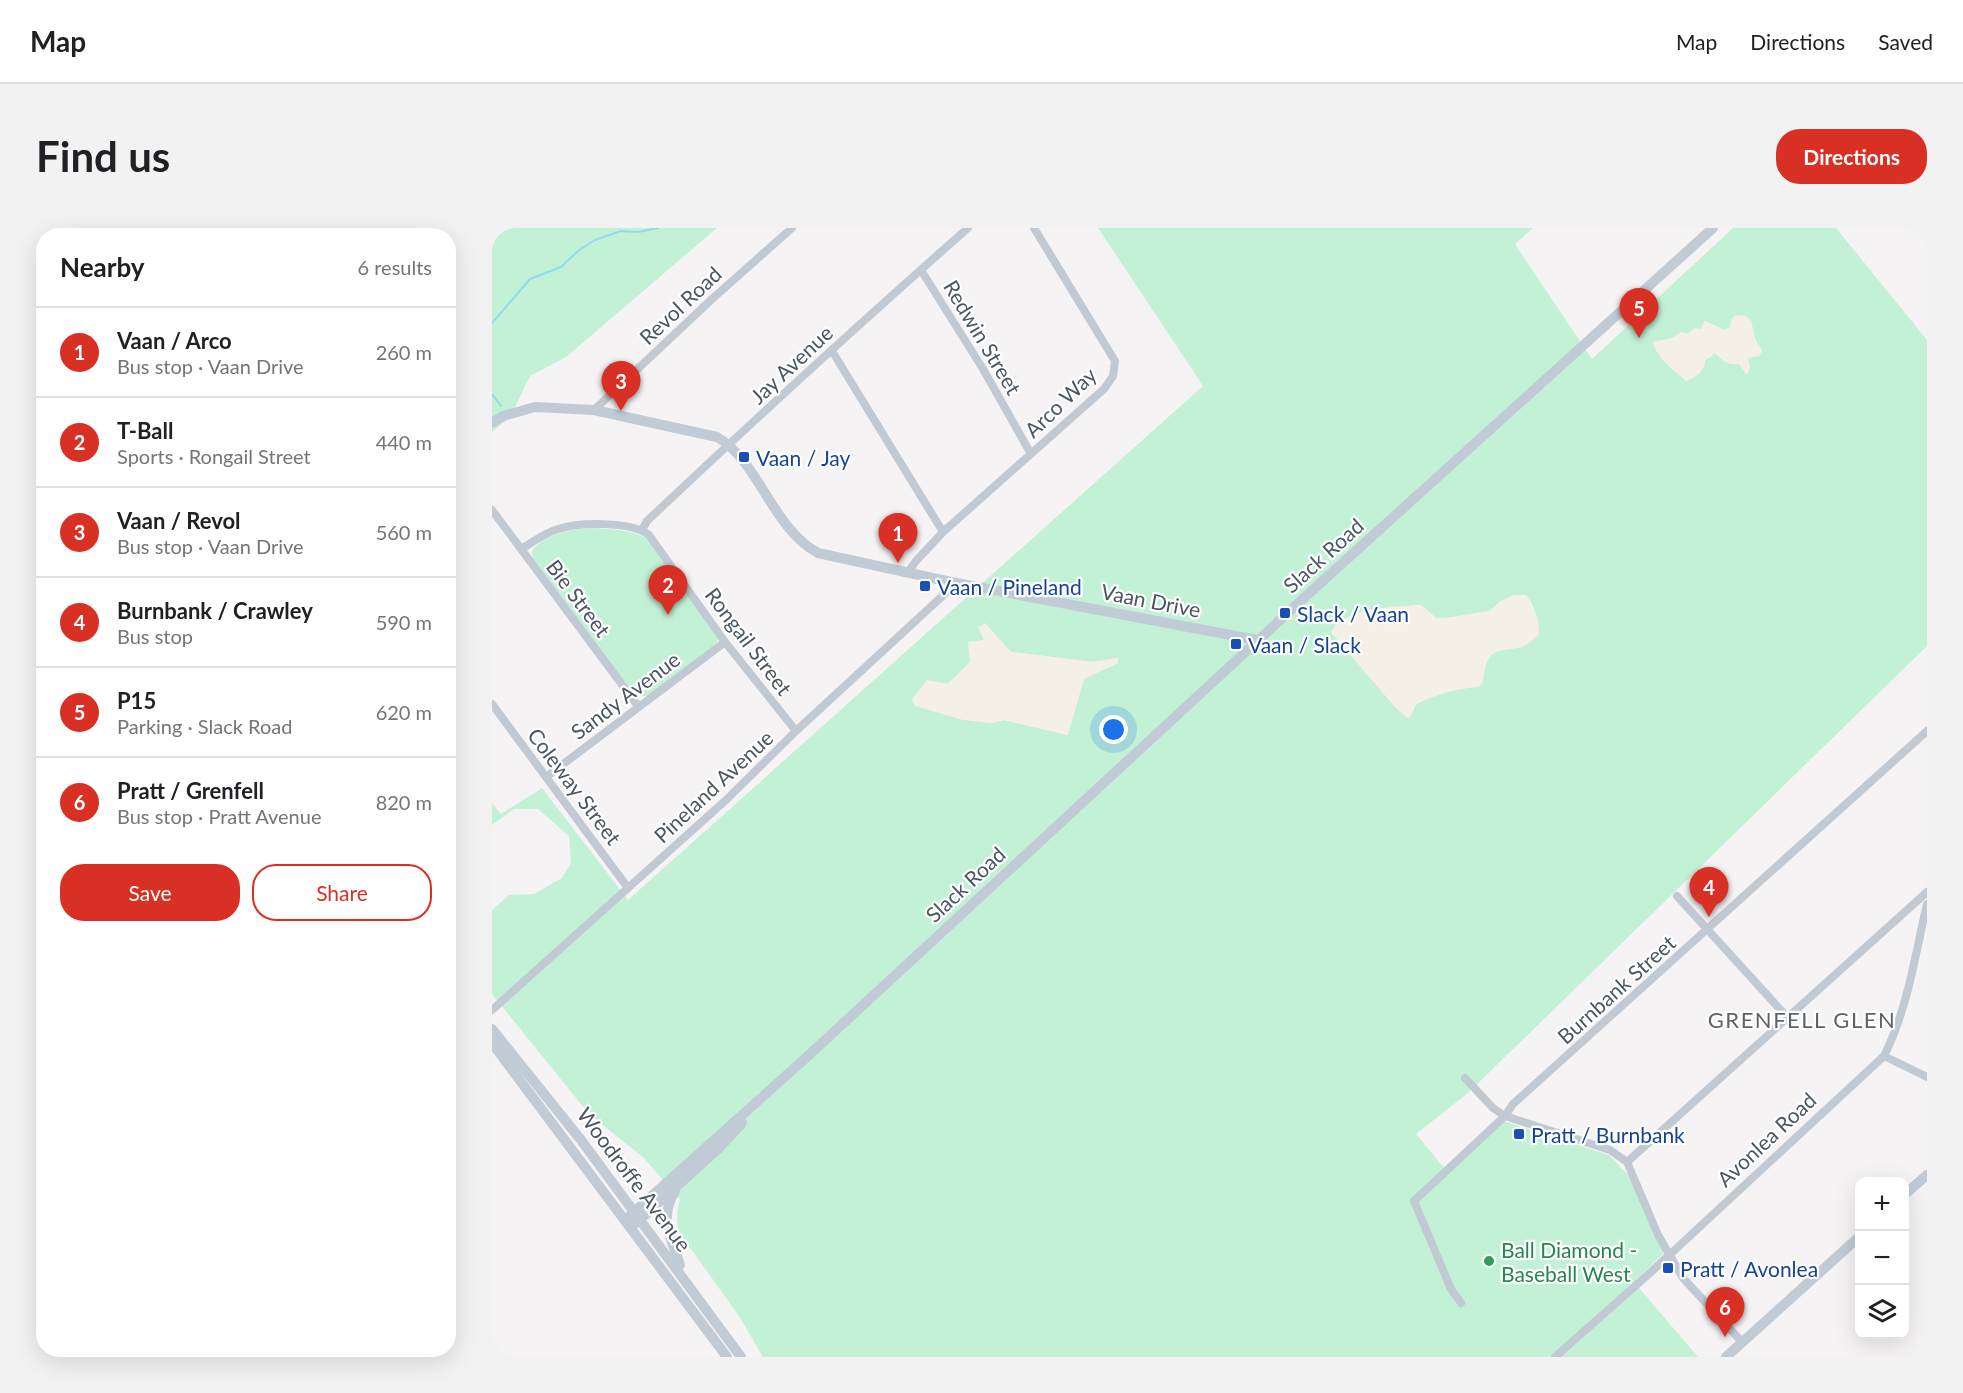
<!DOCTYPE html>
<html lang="en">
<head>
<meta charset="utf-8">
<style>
	:root { --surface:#fff; --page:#f2f2f2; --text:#202124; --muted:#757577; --line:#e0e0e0; --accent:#d93025 }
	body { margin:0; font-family:Lato,sans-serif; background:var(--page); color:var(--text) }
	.controls { position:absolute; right:18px; bottom:18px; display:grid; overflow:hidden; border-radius:12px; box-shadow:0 6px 24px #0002 }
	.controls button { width:54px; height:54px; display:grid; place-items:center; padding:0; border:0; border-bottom:2px solid var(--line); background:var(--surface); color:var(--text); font:30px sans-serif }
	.you { position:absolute; left:622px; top:502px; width:21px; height:21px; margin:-15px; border:4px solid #fff; border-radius:50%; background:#1a73e8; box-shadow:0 0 0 9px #1a73e833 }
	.badge { display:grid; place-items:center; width:39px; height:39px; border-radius:50%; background:var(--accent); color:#fff; font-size:20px; font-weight:700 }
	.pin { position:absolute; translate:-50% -50px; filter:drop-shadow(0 2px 3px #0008) }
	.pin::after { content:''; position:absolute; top:32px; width:21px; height:18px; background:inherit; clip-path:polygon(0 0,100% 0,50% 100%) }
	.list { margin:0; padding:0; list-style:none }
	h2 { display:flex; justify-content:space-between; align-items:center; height:78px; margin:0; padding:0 24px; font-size:26px }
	h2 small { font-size:20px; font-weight:400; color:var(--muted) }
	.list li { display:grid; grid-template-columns:39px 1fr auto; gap:18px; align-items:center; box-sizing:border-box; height:90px; padding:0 24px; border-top:2px solid var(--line) }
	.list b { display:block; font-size:22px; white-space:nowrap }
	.list p { margin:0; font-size:20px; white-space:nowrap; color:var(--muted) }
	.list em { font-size:20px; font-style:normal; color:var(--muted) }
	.actions { display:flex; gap:12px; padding:18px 24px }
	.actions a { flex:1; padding:14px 0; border:2px solid var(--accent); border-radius:24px; text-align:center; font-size:21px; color:var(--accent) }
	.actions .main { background:var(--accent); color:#fff }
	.icon { flex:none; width:33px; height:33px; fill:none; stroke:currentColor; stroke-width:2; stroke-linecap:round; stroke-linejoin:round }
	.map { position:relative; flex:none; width:1435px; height:1129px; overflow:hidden; border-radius:24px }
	header { display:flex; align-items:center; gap:36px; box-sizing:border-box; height:84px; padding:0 30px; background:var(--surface); border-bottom:2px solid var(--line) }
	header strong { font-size:28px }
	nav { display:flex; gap:33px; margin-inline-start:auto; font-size:21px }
	.intro { display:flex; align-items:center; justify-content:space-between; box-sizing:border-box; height:144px; padding:0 36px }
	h1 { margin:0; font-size:42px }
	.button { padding:15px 27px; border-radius:24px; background:var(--accent); color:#fff; font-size:21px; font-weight:700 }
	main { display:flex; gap:36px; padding:0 36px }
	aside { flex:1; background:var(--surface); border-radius:24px; box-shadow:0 6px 24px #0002 }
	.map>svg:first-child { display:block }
	.green { fill:#c3f1d5; fill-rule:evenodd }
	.sand { fill:#f5f0e5 }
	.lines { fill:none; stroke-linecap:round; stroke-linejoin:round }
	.stream { stroke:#90daee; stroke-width:2 }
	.street { stroke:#c1cad2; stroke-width:8 }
	.secondary { stroke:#c1cbd6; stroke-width:10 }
	.transit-dot { fill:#1a4fb4; stroke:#fff; stroke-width:2 }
	.leisure-dot { fill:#2e9e5b; stroke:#fff; stroke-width:2 }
	.labels { text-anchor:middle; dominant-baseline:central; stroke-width:4.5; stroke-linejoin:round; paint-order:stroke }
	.street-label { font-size:21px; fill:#4a5661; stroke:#fff }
	.transit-label { font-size:21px; fill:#164399; stroke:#fff; text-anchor:start }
	.leisure-label { font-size:21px; fill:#27864d; stroke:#fff; text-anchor:start }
	.neighbourhood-label { font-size:22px; letter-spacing:1.5px; fill:#5f6368; stroke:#fff }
</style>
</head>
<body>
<header>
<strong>Map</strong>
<nav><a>Map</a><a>Directions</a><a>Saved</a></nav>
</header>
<div class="intro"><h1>Find us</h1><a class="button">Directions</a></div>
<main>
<aside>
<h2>Nearby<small>6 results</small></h2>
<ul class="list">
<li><span class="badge">1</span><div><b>Vaan / Arco</b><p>Bus stop · Vaan Drive</p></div><em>260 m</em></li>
<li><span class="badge">2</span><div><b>T-Ball</b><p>Sports · Rongail Street</p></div><em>440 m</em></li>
<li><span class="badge">3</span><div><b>Vaan / Revol</b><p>Bus stop · Vaan Drive</p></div><em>560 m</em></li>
<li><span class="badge">4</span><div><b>Burnbank / Crawley</b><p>Bus stop</p></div><em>590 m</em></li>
<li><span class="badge">5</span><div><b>P15</b><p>Parking · Slack Road</p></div><em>620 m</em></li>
<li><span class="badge">6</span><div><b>Pratt / Grenfell</b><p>Bus stop · Pratt Avenue</p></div><em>820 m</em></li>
</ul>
<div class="actions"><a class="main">Save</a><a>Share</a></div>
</aside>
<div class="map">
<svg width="1435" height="1129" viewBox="0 0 1435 1129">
	<rect width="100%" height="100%" fill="#f5f3f3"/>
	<path class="green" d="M0 0H225L74 129 38 148 18 189 0 204Z
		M606 0H1041L1023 16 1100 131 1241 0H1344L1435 112V418L976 865 924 906 952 940 931 970 1011 893 1117 927 1137 948 1172 1025 1142 1054 1206 1129H271L247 1088 199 1021C183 1007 183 990 188 971L151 929 97 886 0 766V682L17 667 42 666 70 650 79 635 77 608 46 581H22L0 597V575L9 586 50 560 136 672 711 158ZM1213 93 1232 102 1259 93 1263 111 1270 123 1255 130V147L1247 136 1233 134 1222 124 1220 128 1213 132C1212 144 1205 148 1194 153L1167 112C1176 115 1182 109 1189 104L1196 106 1209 101ZM1022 367H1034L1040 376 1046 392 1031 419C1001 424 994 420 991 454L986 459C964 460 943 467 924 476L918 489 904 480 839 404 885 381 929 377 944 390H954L998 383 1009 373ZM492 412 519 424 601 434 626 430V435L592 450 575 507 512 492 499 495 435 453 456 456 478 434Z
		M98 300C118 301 136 301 155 310L225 408 226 412 224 416 156 468H146L140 464 41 330 40 323C53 305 77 302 98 300Z"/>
	<path class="sand" d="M1245 87 1254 88 1259 93 1263 111 1270 123 1267 128 1256 130 1258 139 1255 147 1247 136C1232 138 1234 130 1222 125L1213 132C1212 144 1205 148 1194 153 1182 142 1165 131 1161 114L1180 110 1189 104 1196 106 1202 100 1209 101 1213 93 1232 102 1238 99 1240 90Z
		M1022 367H1034L1046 392 1047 406C1021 437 996 401 991 454L986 459C964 460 944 467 924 476L918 489 915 490 904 480 839 404C853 379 904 379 929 377L944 390H954L998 383 1009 373Z
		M493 395 519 424 601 434 626 430V435L592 451 576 507 512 492 499 495 471 492 423 478 420 471 435 452 456 456 478 434 476 414 492 412 486 399Z"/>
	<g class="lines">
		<path class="stream" d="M0 95 38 51 69 39 87 22 103 12 129 3 146 4 166 0
			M0 166 9 178"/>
		<path class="street" d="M429 42 491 141 539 226
			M340 123 451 304
			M102 182 220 71 300 0
			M0 282 146 478
			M150 302 155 293C260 194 367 96 476 0
			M29 321C41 314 52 305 66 301 87 294 139 293 157 307L233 414 304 503
			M416 344 424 333 451 304 612 161 621 148 623 133 542 0
			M0 476 136 660
			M54 549 233 414
			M1185 668 1295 789
			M0 782 234 572 304 503 457 362 459 354
			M1392 828 1435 849
			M973 850 1001 880 1013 888 1118 922 1135 934 1166 1007 1191 1050 1250 1114
			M1135 934 1435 664
			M969 1075 959 1061 922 973 1013 888 1021 876 1435 503
			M1063 1129 1159 1044 1392 828C1416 780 1423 727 1435 676"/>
		<path class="secondary" d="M0 195 11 188 43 179 102 182 225 209C267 233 280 300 326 325L459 354 765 412
			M0 801 89 912 249 1129
			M0 815 235 1129
			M183 963C166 992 179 1009 188 1037
			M1412 967 1435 947
			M133 992 317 827 813 369 1221 0
			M144 995 227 920 250 895
			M1234 1129 1368 1008"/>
	</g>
	<g class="transit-dot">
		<rect x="246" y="223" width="12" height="12" rx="3"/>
		<rect x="427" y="352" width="12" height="12" rx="3"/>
		<rect x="787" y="379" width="12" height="12" rx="3"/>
		<rect x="738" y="410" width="12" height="12" rx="3"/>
		<rect x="1021" y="900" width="12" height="12" rx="3"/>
		<rect x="1170" y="1034" width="12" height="12" rx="3"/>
	</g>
	<circle class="leisure-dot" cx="997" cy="1033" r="6"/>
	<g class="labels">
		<g class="street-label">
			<text transform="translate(188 77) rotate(-43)">Revol Road</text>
			<text transform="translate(491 109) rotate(59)">Redwin Street</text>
			<text transform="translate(299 136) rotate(-43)">Jay Avenue</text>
			<text transform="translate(568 174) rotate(-44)">Arco Way</text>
			<text transform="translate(831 327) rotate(-42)">Slack Road</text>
			<text transform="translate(87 370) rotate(53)">Bie Street</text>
			<text transform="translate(659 372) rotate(11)">Vaan Drive</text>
			<text transform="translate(257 413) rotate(53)">Rongail Street</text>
			<text transform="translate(133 467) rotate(-37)">Sandy Avenue</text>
			<text transform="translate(83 558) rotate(53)">Coleway Street</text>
			<text transform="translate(221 558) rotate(-43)">Pineland Avenue</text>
			<text transform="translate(473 656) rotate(-43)">Slack Road</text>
			<text transform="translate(1124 761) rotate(-42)">Burnbank Street</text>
			<text transform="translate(1274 911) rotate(-43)">Avonlea Road</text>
			<text transform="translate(143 951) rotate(53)">Woodroffe Avenue</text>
		</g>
		<g class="transit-label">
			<text x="264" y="229">Vaan / Jay</text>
			<text x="445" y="358">Vaan / Pineland</text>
			<text x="805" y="385">Slack / Vaan</text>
			<text x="756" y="416">Vaan / Slack</text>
			<text x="1039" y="906">Pratt / Burnbank</text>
			<text x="1188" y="1040">Pratt / Avonlea</text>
		</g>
		<g class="leisure-label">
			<text x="1009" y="1021">Ball Diamond -<tspan x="1009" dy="24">Baseball West</tspan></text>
		</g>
		<g class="neighbourhood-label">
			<text x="1310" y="791">GRENFELL GLEN</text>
		</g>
	</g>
</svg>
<div class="controls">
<button>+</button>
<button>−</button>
<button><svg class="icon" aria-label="layers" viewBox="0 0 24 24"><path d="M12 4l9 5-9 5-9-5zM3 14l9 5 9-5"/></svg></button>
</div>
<div class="you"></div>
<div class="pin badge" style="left:406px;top:335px">1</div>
<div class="pin badge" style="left:176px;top:387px">2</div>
<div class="pin badge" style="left:129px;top:183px">3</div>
<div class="pin badge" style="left:1217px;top:689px">4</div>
<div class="pin badge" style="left:1147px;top:110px">5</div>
<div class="pin badge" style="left:1233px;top:1109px">6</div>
</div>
</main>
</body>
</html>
